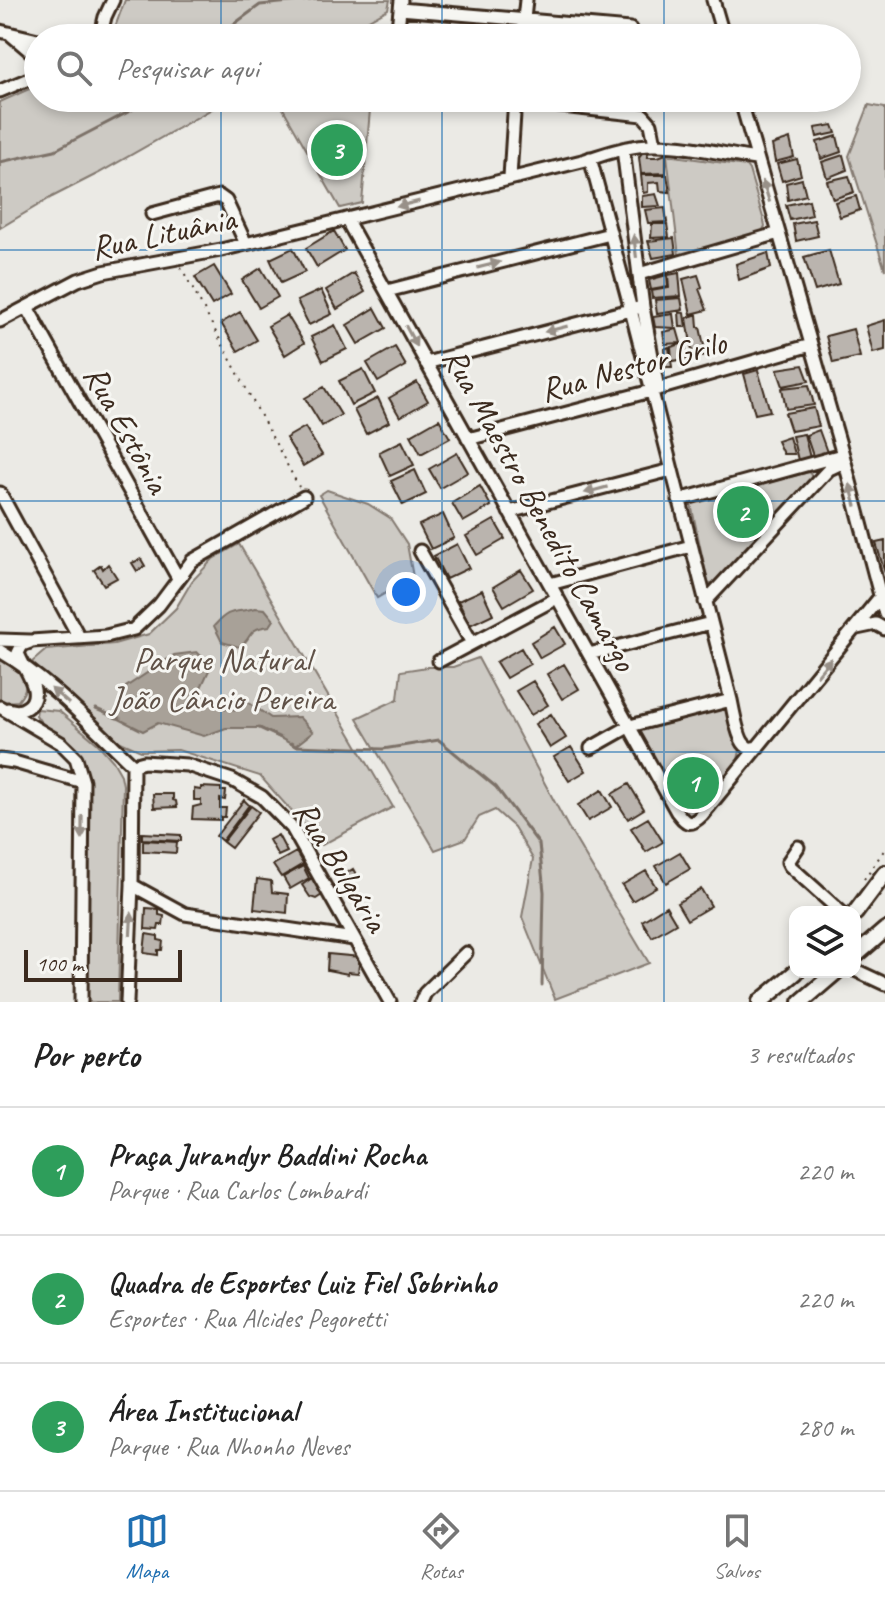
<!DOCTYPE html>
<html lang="pt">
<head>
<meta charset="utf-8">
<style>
	:root { --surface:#fff; --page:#f2f2f2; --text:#222; --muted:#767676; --line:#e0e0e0; --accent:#1f6fb2 }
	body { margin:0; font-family:Caveat,sans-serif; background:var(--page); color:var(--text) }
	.controls { position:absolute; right:24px; bottom:24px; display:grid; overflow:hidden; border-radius:16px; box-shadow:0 4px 12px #0003 }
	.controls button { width:72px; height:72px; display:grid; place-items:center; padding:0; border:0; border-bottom:2px solid var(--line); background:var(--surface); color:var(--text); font:40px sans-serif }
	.scale { position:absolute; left:24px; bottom:20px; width:158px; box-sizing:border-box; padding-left:8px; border:4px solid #3b2a1e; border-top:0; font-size:22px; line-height:28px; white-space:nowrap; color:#3b2a1e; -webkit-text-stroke:6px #f6f6f2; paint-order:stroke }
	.you { position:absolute; left:406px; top:592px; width:28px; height:28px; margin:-20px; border:6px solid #fff; border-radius:50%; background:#1a73e8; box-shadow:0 0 0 12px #1a73e833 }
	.badge { display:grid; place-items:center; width:52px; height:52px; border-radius:50%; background:var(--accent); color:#fff; font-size:26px; font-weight:700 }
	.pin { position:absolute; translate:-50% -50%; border:4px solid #fff; box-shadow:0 2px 8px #0006 }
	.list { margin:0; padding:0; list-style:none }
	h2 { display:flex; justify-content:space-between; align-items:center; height:104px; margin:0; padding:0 32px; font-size:34px }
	h2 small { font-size:26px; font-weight:400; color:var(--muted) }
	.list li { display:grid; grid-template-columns:52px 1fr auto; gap:24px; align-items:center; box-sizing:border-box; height:128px; padding:0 32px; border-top:2px solid var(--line) }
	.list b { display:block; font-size:30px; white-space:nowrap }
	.list p { margin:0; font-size:26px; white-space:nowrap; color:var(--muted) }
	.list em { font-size:26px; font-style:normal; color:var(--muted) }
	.icon { flex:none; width:44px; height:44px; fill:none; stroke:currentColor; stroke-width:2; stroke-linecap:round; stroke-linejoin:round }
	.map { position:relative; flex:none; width:885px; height:1002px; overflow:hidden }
	.search { position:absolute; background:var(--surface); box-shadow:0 4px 12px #0003; left:24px; right:24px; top:24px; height:88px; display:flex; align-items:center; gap:20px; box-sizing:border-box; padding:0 28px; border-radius:44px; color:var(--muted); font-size:30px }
	.sheet { height:488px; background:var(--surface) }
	nav { display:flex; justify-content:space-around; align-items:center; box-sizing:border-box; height:112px; border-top:2px solid var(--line); background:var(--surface); font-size:22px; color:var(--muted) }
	nav a { display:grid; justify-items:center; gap:4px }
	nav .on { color:var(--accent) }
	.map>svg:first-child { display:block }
	.green { fill:#cdcac4; stroke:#847a71; stroke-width:2 }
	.water { fill:#a8a198; stroke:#7c7167; stroke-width:2 }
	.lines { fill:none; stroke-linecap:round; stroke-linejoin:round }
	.stream { stroke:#7c7167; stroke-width:3 }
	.building { fill:#bab4ae; stroke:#3b2a1e; stroke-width:2 }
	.minor-casing { stroke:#3b2a1e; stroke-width:17 }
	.major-casing { stroke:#3b2a1e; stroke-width:20 }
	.path { stroke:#3b2a1e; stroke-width:2; stroke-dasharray:2 6; stroke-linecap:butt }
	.minor { stroke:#f6f6f2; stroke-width:11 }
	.major { stroke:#f6f6f2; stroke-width:14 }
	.oneway { fill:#989088 }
	.grid { fill:none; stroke:#1f6fb2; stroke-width:2; stroke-opacity:0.55 }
	.labels { text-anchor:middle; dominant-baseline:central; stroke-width:6; stroke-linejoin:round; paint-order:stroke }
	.street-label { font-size:34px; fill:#3b2a1e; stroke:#f6f6f2 }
	.park-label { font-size:34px; fill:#605248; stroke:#f6f6f2 }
</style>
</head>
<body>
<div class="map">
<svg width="885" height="1002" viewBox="0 0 885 1002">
	<rect width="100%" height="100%" fill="#ebeae5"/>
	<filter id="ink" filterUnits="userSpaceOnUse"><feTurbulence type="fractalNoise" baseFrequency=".0125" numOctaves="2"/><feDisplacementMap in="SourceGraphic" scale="16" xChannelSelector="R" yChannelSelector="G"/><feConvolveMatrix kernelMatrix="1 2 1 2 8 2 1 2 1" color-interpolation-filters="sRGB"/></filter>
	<g filter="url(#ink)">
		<path class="green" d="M125 0H390L388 9 337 38H111Z
			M38 85V98H231L99 173 52 197 0 228V102Z
			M277 98H371L362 203 340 208Z
			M869 105 885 108V270L849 156Z
			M667 155 746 166 749 170 764 221 765 226 762 232 679 256Z
			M809 472 812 477 714 583H709L707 579 691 504 695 502Z
			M327 490 368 504 390 518 407 544 413 577 377 598 319 495Z
			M239 544 393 807 322 845 260 776 178 750 141 751 116 740 47 680 32 662 46 650 114 644 149 634 176 608 192 581 213 559Z
			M0 657C19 667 36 680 18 701L7 702 0 700Z
			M478 658 568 827 649 963 555 999 522 917 533 859 514 827 495 810 479 817 465 839 435 850 357 718 398 699 401 671 427 667H453Z
			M37 709 59 711 98 744 113 761 121 775 123 785 118 1002H87L90 780C86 768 83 752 73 744 61 733 43 729 36 715Z
			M723 709H727L729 712 740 750 738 760 697 810 690 815 684 814 640 731Z"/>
		<path class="water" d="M255 608 265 609 274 620 270 626C244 629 255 637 239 647L222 642 214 626C231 607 233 614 255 608Z
			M197 652 211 666 198 694 216 707 237 710 245 700 271 718 299 717 313 732 295 746 261 728H226L204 736 158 723 143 731 117 718 126 687 174 655Z"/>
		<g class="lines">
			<path class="stream" d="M215 38 260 5 311 0
				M0 162 55 150 132 110 145 98
				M96 709 117 718H120
				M259 728 281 738
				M291 743 295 746 383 749 439 740 496 787 539 844 544 892 542 985"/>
		</g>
		<path class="building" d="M833 125 836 133 817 137 815 128Z
			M837 136 841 152 821 159 817 142Z
			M790 139 794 157 775 162 772 145Z
			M642 153H648L647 157H658L666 154V173L641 174 639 157Z
			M843 155 847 170 827 178 822 162Z
			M797 159 801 175 782 181 777 164Z
			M641 175H667L670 192 660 191 659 182 648 183V192L643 193Z
			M849 176 854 192 833 199 827 181Z
			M802 179 806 195 788 200 786 183Z
			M656 194 660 206 642 207V196Z
			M856 196 860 210 840 217 835 202Z
			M809 200 812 215 790 220 786 205Z
			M665 208 667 222 648 223 645 210Z
			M814 220 818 236 796 241 793 224Z
			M652 224H667L669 237 651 238Z
			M334 231 345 250 317 267 306 248Z
			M674 238 676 254 653 258 648 241Z
			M293 248 305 272 281 283 270 259Z
			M829 250 839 284 815 291 804 257Z
			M768 253 771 268 739 280 736 264Z
			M214 266 231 294 212 305 195 277Z
			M261 268 278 297 259 308 242 280Z
			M354 273 365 292 337 309 326 290Z
			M679 273 681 296 652 298 651 291 669 288 668 275Z
			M667 275 668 287 651 290 649 280Z
			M698 275 702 287 699 289 707 310 691 314 683 279Z
			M321 290 332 314 309 325 297 301Z
			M681 298 683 310 657 314 655 300Z
			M375 308 386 328 358 344 347 325Z
			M240 312 257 340 238 351 221 323Z
			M679 312 684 313 686 327H680Z
			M673 314 675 328 655 327 653 317Z
			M697 314 698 327H700L706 355 693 358 687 318Z
			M287 315 304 343 285 355 268 326Z
			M885 320V350L873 353 866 326Z
			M335 325 347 349 323 361 311 337Z
			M677 329 681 343 665 344 663 332Z
			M853 329 860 357 833 363 826 336Z
			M685 343 687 359 672 361 671 347Z
			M395 347 406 366 378 382 367 363Z
			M669 347 672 367H665L664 349Z
			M803 365 809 381 783 386 777 369Z
			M363 369 375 393 351 405 339 381Z
			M758 370 770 411 755 414 744 374Z
			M417 382 428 401 400 417 389 398Z
			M809 385 814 405 786 409 782 388Z
			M324 387 341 415 322 426 305 398Z
			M378 398 389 422 366 434 354 410Z
			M814 408 819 426 791 431 785 413Z
			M439 419 450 438 421 454 411 435Z
			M305 427 322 455 303 466 286 438Z
			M819 430 828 455 814 459 806 435Z
			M804 434 810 458 798 460 792 436Z
			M789 437 794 454H783L777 441Z
			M402 441 414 465 390 476 379 452Z
			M457 453 468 472 440 488 429 469Z
			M415 470 426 494 403 505 391 481Z
			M480 486 491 506 463 522 452 503Z
			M443 514 454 538 431 549 419 525Z
			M494 520 505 539 477 555 466 536Z
			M885 541V573L876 543Z
			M457 544 469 568 446 579 434 556Z
			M141 559 145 566 137 571 132 563Z
			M108 564 117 578 104 585 94 570 101 565 103 569Z
			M521 570 533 589 504 606 493 587Z
			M482 590 493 614 470 625 458 601Z
			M555 627 565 644 540 658 531 642Z
			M521 648 530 664 506 678 496 662Z
			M564 664 579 689 562 699 547 674Z
			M533 681 548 705 531 715 516 691Z
			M551 714 566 738 550 748 535 724Z
			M571 747 586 771 569 781 554 757Z
			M629 784 644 809 628 819 612 794Z
			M201 787 221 788V791H226L225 800 220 799V808H226L225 817H221V820L192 819 193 807 201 805V800H194V789L201 790Z
			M602 790 612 807 588 821 578 805Z
			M153 794H173V800L176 801 177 807 154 808Z
			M244 800 249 805 222 841 216 836Z
			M251 806 259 812 231 848 223 842Z
			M648 818 663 842 646 852 631 828Z
			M142 833 181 835V841L142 839Z
			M278 835 287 852 278 856 269 840Z
			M143 840 177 842 176 853 143 851Z
			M296 852 303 864 281 877 273 865Z
			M680 852 690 869 666 883 656 866Z
			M303 866 309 878 290 889 283 877Z
			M353 869 357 876 347 883 342 876Z
			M646 871 656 887 632 901 622 885Z
			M312 878 322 895 316 899 310 897 302 885Z
			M257 879 271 881 272 892 288 894 287 913 254 909Z
			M701 889 711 906 687 920 677 903Z
			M666 906 676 923 652 937 642 921Z
			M146 908 159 909V915L164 916 163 925H159L158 930 145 929Z
			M146 934 158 936V940L163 941 162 950H158V955L144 953Z
			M328 954 360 957 358 973 348 972V974L327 970Z"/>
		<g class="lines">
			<g class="minor-casing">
				<path id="minor" d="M713 0 724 38
					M400 9 630 29
					M0 31 38 40
					M9 33 36 56 38 62
					M100 38 105 17 113 0
					M397 38 401 0
					M522 38 526 0
					M0 91 38 75
					M489 98 643 115 651 124 655 144
					M740 98 843 455 885 614
					M623 149 643 307 658 389
					M590 158 631 310 731 700C733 710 738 739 745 745 750 750 752 748 758 747
					M510 177 515 98
					M152 214 219 196 226 201 246 244
					M346 219 677 812C686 824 690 827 702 815L880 597
					M639 274 779 233
					M387 291 610 234
					M27 307 178 578
					M0 321 78 280 103 272 221 250 582 161C606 154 631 144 656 145 689 145 723 154 756 159
					M426 363 638 308
					M468 439 651 391 811 345
					M0 493 79 637
					M679 500 842 455
					M509 512 671 470
					M420 551 472 643
					M550 584 691 546
					M705 602 829 469 844 462
					M857 628 876 624 885 629
					M0 640 31 641 106 636 134 629 159 605 192 561 304 497
					M0 651C51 681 91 725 133 765L132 885 127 1002
					M589 654 711 623
					M439 661 557 598
					M0 707 61 743 76 758 83 782 81 1002
					M8 709C15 711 20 712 27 707 46 694 23 669 18 653L22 645 30 642
					M591 748 630 726 731 700
					M0 760 14 762 83 782
					M133 765 144 762 187 765 232 780 262 797 292 828 390 1002
					M798 847 788 862 790 866 841 912
					M132 885 185 914 354 939
					M855 970 885 984
					M421 1002 425 993 466 953"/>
			</g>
			<g class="major-casing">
				<path id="major" d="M855 913 885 873
					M855 956 885 930
					M760 1002 796 972
					M801 1002 836 972"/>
			</g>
			<path class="path" d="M181 267 299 487
				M864 879 885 849"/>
			<use href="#minor" class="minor"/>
			<use href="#major" class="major"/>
		</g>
		<defs><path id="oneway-solid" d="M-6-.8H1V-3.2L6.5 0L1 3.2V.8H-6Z" transform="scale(2)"/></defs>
		<g class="oneway">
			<use href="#oneway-solid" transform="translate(766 191) rotate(-108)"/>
			<use href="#oneway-solid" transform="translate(408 204) rotate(166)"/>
			<use href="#oneway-solid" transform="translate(635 246) rotate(-97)"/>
			<use href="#oneway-solid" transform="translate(489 265) rotate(-14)"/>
			<use href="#oneway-solid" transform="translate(556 329) rotate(166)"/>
			<use href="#oneway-solid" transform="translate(411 336) rotate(62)"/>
			<use href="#oneway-solid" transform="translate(596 490) rotate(165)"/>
			<use href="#oneway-solid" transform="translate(853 495) rotate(-105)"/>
			<use href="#oneway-solid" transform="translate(824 667) rotate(-51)"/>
			<use href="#oneway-solid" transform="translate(60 696) rotate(-139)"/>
			<use href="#oneway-solid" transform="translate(82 827) rotate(90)"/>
			<use href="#oneway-solid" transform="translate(131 924) rotate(-87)"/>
		</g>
	</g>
	<path class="grid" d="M221 0V38M442 0V38M664 0V38M221 98V1002M442 98V1002M664 98V1002M0 250H885M0 501H885M0 752H885"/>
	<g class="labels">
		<g class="street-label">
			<text transform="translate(163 233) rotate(-12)">Rua Lituânia</text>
			<text transform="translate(633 366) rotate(-15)">Rua Nestor Grilo</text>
			<text transform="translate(127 429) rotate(61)">Rua Estônia</text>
			<text transform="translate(540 509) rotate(61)">Rua Maestro Benedito Camargo</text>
			<text transform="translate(341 866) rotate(58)">Rua Bulgária</text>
		</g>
		<g class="park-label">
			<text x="222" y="659">Parque Natural<tspan x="222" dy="39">João Câncio Pereira</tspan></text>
		</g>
	</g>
</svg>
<div class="controls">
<button><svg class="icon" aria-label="layers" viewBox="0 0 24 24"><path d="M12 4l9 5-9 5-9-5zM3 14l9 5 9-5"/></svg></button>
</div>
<div class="scale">100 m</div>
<div class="you"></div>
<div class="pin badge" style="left:693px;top:783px;background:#2e9e5b">1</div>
<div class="pin badge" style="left:743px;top:512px;background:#2e9e5b">2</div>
<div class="pin badge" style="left:337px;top:150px;background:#2e9e5b">3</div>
<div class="search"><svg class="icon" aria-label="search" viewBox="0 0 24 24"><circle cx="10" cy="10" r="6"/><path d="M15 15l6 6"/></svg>Pesquisar aqui</div>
</div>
<section class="sheet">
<h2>Por perto<small>3 resultados</small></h2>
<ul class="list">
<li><span class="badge" style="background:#2e9e5b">1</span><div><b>Praça Jurandyr Baddini Rocha</b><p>Parque · Rua Carlos Lombardi</p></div><em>220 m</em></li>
<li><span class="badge" style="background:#2e9e5b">2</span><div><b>Quadra de Esportes Luiz Fiel Sobrinho</b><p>Esportes · Rua Alcides Pegoretti</p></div><em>220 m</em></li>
<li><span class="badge" style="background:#2e9e5b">3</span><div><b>Área Institucional</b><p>Parque · Rua Nhonho Neves</p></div><em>280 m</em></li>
</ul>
</section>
<nav>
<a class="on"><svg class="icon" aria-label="map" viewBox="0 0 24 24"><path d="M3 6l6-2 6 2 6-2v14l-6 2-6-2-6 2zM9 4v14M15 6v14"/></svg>Mapa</a>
<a><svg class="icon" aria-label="directions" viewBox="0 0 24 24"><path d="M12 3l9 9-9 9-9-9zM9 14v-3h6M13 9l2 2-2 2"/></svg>Rotas</a>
<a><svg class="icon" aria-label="saved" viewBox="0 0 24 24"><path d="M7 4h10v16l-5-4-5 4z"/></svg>Salvos</a>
</nav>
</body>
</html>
